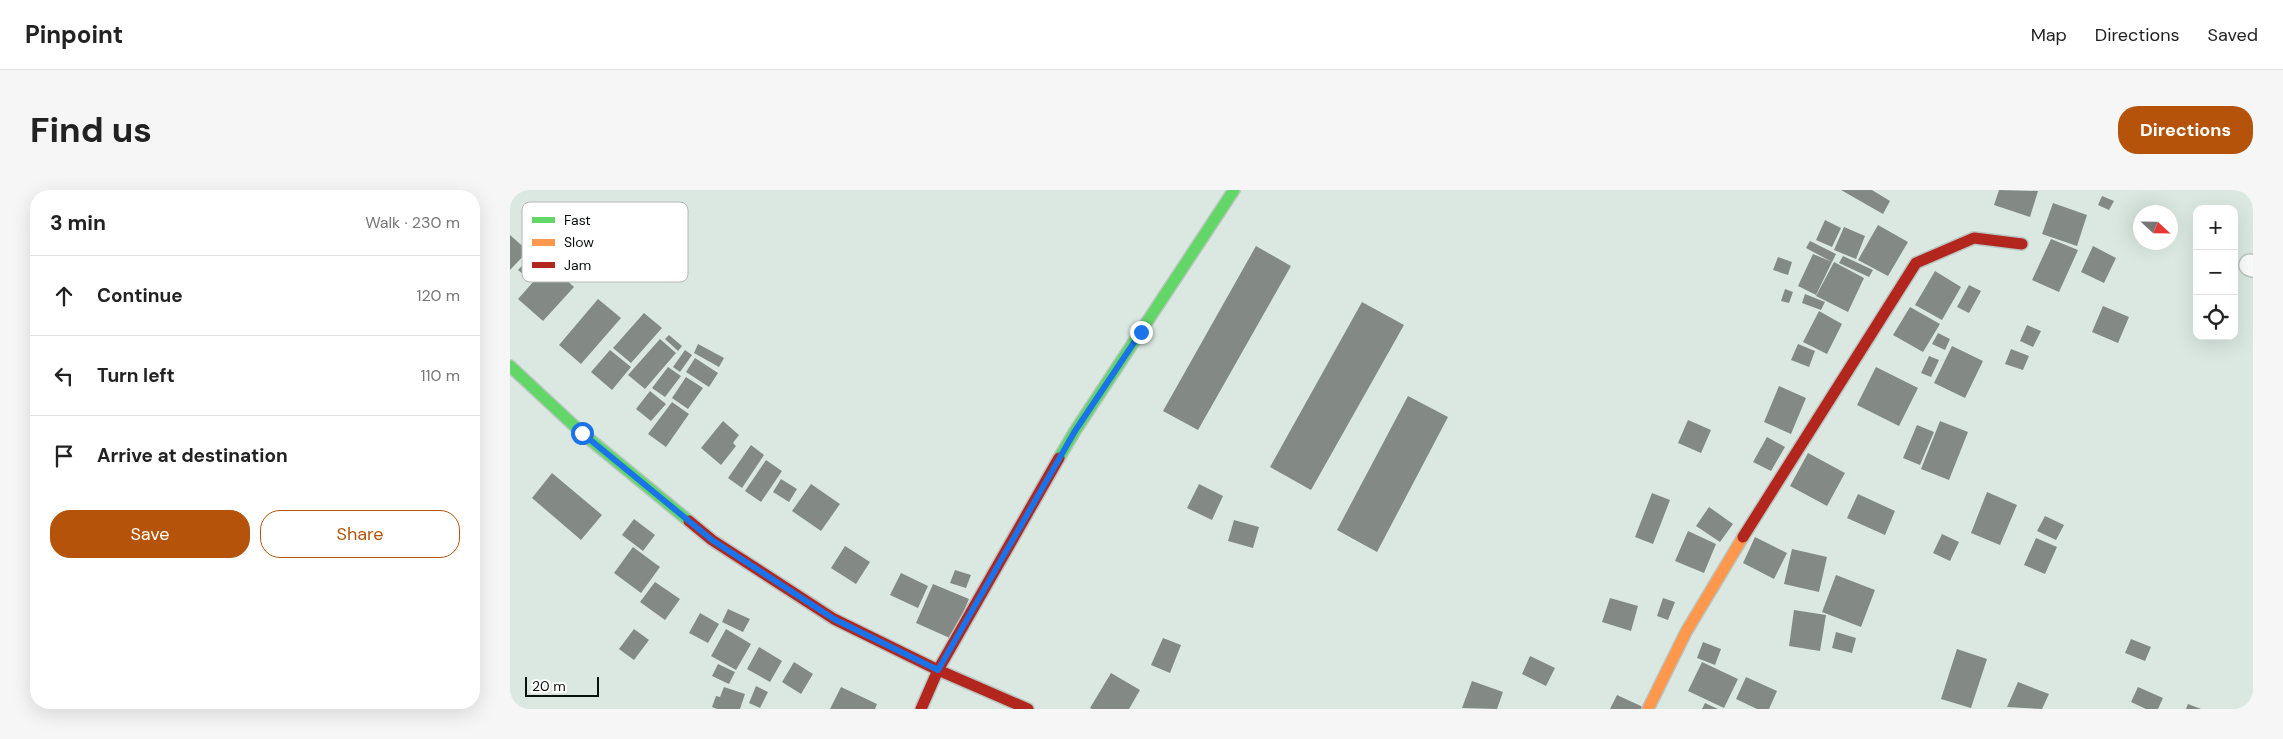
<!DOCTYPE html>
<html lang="en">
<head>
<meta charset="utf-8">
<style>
	:root { --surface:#fff; --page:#f6f6f6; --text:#222; --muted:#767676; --line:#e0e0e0; --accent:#b45309 }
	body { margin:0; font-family:"DM Sans",sans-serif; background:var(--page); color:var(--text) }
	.controls { position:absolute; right:15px; top:15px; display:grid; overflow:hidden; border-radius:10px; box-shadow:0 5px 20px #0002 }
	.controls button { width:45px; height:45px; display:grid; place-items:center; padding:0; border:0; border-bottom:1px solid var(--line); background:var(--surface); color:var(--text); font:25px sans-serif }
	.compass { position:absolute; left:1623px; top:15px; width:45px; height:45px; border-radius:50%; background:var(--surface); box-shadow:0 5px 20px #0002; rotate:112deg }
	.scale { position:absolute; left:15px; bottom:12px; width:74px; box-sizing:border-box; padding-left:5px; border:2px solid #09110d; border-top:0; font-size:14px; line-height:18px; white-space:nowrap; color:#09110d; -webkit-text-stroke:4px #fff; paint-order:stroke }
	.stop { position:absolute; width:15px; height:15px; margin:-11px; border:4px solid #1a73e8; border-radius:50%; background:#fff }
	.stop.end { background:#1a73e8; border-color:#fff; box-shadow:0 1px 5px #0008 }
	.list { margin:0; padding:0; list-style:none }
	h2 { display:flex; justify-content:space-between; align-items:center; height:65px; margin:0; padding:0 20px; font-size:21px }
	h2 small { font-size:16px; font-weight:400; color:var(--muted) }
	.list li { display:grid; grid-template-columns:32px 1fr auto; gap:15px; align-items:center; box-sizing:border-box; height:80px; padding:0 20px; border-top:1px solid var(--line) }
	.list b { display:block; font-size:19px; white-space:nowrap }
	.list em { font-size:16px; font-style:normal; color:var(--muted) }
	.actions { display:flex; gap:10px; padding:15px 20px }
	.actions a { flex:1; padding:11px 0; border:1px solid var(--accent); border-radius:20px; text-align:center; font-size:18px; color:var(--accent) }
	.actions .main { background:var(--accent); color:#fff }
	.icon { flex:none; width:28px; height:28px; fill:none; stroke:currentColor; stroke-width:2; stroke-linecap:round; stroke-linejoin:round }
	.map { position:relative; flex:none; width:1743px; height:519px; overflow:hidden; border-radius:20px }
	header { display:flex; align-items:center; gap:30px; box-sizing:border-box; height:70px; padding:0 25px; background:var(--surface); border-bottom:1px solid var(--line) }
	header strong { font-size:24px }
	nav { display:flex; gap:28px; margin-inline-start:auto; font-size:18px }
	.intro { display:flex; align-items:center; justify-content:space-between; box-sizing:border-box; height:120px; padding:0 30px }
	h1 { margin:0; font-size:35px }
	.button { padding:12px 22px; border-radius:20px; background:var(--accent); color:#fff; font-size:18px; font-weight:700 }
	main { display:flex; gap:30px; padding:0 30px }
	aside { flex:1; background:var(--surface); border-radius:20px; box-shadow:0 5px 20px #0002 }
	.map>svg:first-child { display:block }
	.building { fill:#838a85 }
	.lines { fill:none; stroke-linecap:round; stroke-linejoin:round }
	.street-casing { stroke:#bac5c0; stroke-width:24 }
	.fast-casing { stroke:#bac5c0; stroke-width:14 }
	.slow-casing { stroke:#bac5c0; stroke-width:14 }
	.jam-casing { stroke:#bac5c0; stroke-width:14 }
	.street { stroke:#fafcfb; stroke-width:21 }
	.fast { stroke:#63d668; stroke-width:11 }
	.slow { stroke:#ff974d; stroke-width:11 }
	.jam { stroke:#b3261e; stroke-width:11 }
	.route { stroke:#1a73e8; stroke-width:6 }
	.key { fill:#fff; stroke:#b5b8b6; stroke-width:1 }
	.key-label { font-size:14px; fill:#09110d }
</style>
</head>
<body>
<header>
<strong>Pinpoint</strong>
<nav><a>Map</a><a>Directions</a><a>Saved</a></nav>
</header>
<div class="intro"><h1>Find us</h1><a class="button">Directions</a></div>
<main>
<aside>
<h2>3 min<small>Walk · 230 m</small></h2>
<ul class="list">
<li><svg class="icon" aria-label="ahead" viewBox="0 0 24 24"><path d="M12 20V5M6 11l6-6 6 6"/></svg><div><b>Continue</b></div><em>120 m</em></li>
<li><svg class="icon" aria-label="left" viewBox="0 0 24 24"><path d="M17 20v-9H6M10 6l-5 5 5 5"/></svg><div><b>Turn left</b></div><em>110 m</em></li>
<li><svg class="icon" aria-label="arrive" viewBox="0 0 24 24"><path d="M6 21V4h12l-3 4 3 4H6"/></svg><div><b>Arrive at destination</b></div></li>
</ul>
<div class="actions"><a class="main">Save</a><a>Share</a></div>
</aside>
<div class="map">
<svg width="1743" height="519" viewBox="0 0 1743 519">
	<rect width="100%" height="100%" fill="#dbe8e2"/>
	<path class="building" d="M1331 0H1362L1380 11 1373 24Z
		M1489 0 1528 1 1520 27 1484 15Z
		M1592 6 1604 11 1599 20 1588 15Z
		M1543 13 1577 25 1567 56 1532 44Z
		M1315 30 1331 38 1322 57 1306 50Z
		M1368 35 1398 52 1378 86 1348 70Z
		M1334 37 1355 46 1346 69 1324 60Z
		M0 45 18 61 0 80Z
		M1541 49 1568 60 1549 102 1522 90Z
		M1300 51 1326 64 1322 72 1296 58Z
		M746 56 781 76 688 240 653 221Z
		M1583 56 1606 68 1594 93 1571 82Z
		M26 61 35 69 18 88 8 80Z
		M1303 64 1322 72 1306 105 1288 96Z
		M1333 66 1363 80 1359 87 1329 73Z
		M1268 67 1282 72 1278 85 1263 80Z
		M1324 72 1354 88 1338 122 1306 106Z
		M39 74 64 97 33 131 8 109Z
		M1425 81 1451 97 1432 130 1405 115Z
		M1459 95 1471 101 1459 123 1447 117Z
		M1275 99 1283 102 1279 113 1271 111Z
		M1295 104 1315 112 1311 120 1292 113Z
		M88 109 111 128 71 174 49 155Z
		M852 112 894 135 801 300 760 277Z
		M1593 116 1619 127 1608 153 1582 142Z
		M1400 117 1430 134 1413 162 1383 145Z
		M1309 121 1332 134 1317 164 1293 152Z
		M134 123 152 138 121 173 103 158Z
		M1517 135 1531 141 1523 157 1510 151Z
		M1428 143 1440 149 1435 160 1422 154Z
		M159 145 172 156 168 161 155 149Z
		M150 149 166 163 135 199 118 185Z
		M188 154 214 168 209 177 184 163Z
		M1288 154 1305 161 1299 177 1281 170Z
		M1442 156 1473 171 1455 208 1424 193Z
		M1501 159 1519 166 1513 180 1495 174Z
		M100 160 121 177 102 200 81 182Z
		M175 160 182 165 170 182 163 177Z
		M1419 166 1429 170 1421 187 1411 183Z
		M185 168 208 183 199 197 176 182Z
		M158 177 171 186 155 207 142 198Z
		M1366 177 1408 198 1389 236 1347 215Z
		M176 187 193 198 178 219 162 208Z
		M1269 196 1296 208 1281 244 1254 232Z
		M140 201 156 214 141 231 126 219Z
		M898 206 938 227 867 362 827 340Z
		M162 212 179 224 156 257 138 244Z
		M1178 230 1201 240 1191 263 1168 253Z
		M213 231 229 245 223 253 226 256 211 275 191 258Z
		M1430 231 1458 242 1439 290 1411 279Z
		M1407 235 1424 242 1410 275 1393 268Z
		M1257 247 1275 257 1261 281 1243 272Z
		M241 255 254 265 232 298 218 288Z
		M1298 263 1335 283 1317 316 1280 296Z
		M256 270 272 281 251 312 235 301Z
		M42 283 92 325 71 350 22 308Z
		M271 289 287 299 279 312 263 302Z
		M301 294 330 314 311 341 282 321Z
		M689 294 713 306 702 330 677 318Z
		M1477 302 1507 315 1490 355 1461 343Z
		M1142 303 1160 310 1143 354 1125 347Z
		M1348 304 1385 321 1375 345 1337 328Z
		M1199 317 1223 334 1210 352 1186 336Z
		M1535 326 1554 335 1546 350 1527 341Z
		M124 329 145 345 133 361 112 345Z
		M724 330 749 337 743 358 718 351Z
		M1178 341 1206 354 1194 383 1165 371Z
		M1432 344 1449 352 1440 371 1423 363Z
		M1245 347 1277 363 1264 389 1233 373Z
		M1526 348 1547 357 1535 384 1514 375Z
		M335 356 360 372 346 394 321 378Z
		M123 357 150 377 131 403 104 383Z
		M1282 359 1317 367 1309 402 1274 394Z
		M445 380 461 385 456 398 440 393Z
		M391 383 418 396 408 418 380 405Z
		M1326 385 1365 400 1351 437 1312 422Z
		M145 392 170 409 155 430 130 412Z
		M423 394 459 409 442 449 406 433Z
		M1100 408 1128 416 1121 441 1092 432Z
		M1153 408 1165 412 1158 430 1147 426Z
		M218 419 240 429 233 442 212 432Z
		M1284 420 1316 425 1310 461 1279 456Z
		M190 423 209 434 198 453 179 443Z
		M124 439 139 450 124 470 109 459Z
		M216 439 241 454 226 480 201 466Z
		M1326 442 1346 448 1342 463 1322 458Z
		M653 448 671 455 660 483 641 475Z
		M1621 449 1641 457 1635 471 1615 463Z
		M1193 452 1211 459 1205 475 1187 468Z
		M249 457 272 471 260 492 237 479Z
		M1447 459 1477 469 1461 518 1431 509Z
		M1020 466 1045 478 1036 496 1012 484Z
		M284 472 303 484 291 504 272 492Z
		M1192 472 1228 489 1214 518 1178 501Z
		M208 474 225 482 219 494 202 486Z
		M601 483 630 500 619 519H582L580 518Z
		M1236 487 1267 501 1259 519H1247L1226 509Z
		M962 491 993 502 987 519 952 518Z
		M1508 492 1539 504 1532 519 1497 517Z
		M246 496 258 502 250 518 239 513Z
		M214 497 235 504 230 519H207L202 517 206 506 210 507Z
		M331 497 367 514 365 519H320Z
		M1628 497 1653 508 1648 519H1636L1621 512Z
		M1107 505 1133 517 1132 519H1100Z
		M1195 513 1208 519H1192Z
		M1678 514 1691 519H1676Z"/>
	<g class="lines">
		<g class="street-casing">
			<path id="street" d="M1740 75 1743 76"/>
		</g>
		<g class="fast-casing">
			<path id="fast" d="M0 176 72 243 179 331
				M549 268 565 241 724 0"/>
		</g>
		<g class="slow-casing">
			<path id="slow" d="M1138 519 1176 442 1233 347"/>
		</g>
		<g class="jam-casing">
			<path id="jam" d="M179 331 202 350 324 429 428 480 518 519
				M1233 347 1406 73 1464 48 1512 54
				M411 519 428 480 549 268"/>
		</g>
		<use href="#street" class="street"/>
		<use href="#fast" class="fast"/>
		<use href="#slow" class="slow"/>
		<use href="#jam" class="jam"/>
	</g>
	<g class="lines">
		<path class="route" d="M72 243 202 350 324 429 428 480 565 241 631 142"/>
	</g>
	<rect x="12" y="12" width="166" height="80" rx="8" class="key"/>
	<rect x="22" y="27" width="23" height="6" fill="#63d668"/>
	<rect x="22" y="49" width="23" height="7" fill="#ff974d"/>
	<rect x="22" y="72" width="23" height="6" fill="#b3261e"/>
	<g class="key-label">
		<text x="54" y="35">Fast</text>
		<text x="54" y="57">Slow</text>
		<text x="54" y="80">Jam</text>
	</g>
</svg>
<div class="controls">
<button>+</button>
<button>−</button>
<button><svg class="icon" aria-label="locate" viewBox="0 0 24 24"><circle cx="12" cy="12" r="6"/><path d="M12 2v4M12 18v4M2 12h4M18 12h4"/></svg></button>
</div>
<svg class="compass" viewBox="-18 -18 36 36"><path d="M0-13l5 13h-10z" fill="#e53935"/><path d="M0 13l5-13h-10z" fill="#767676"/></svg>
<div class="scale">20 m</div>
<div class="stop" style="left:72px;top:243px"></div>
<div class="stop end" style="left:631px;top:142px"></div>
</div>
</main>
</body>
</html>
